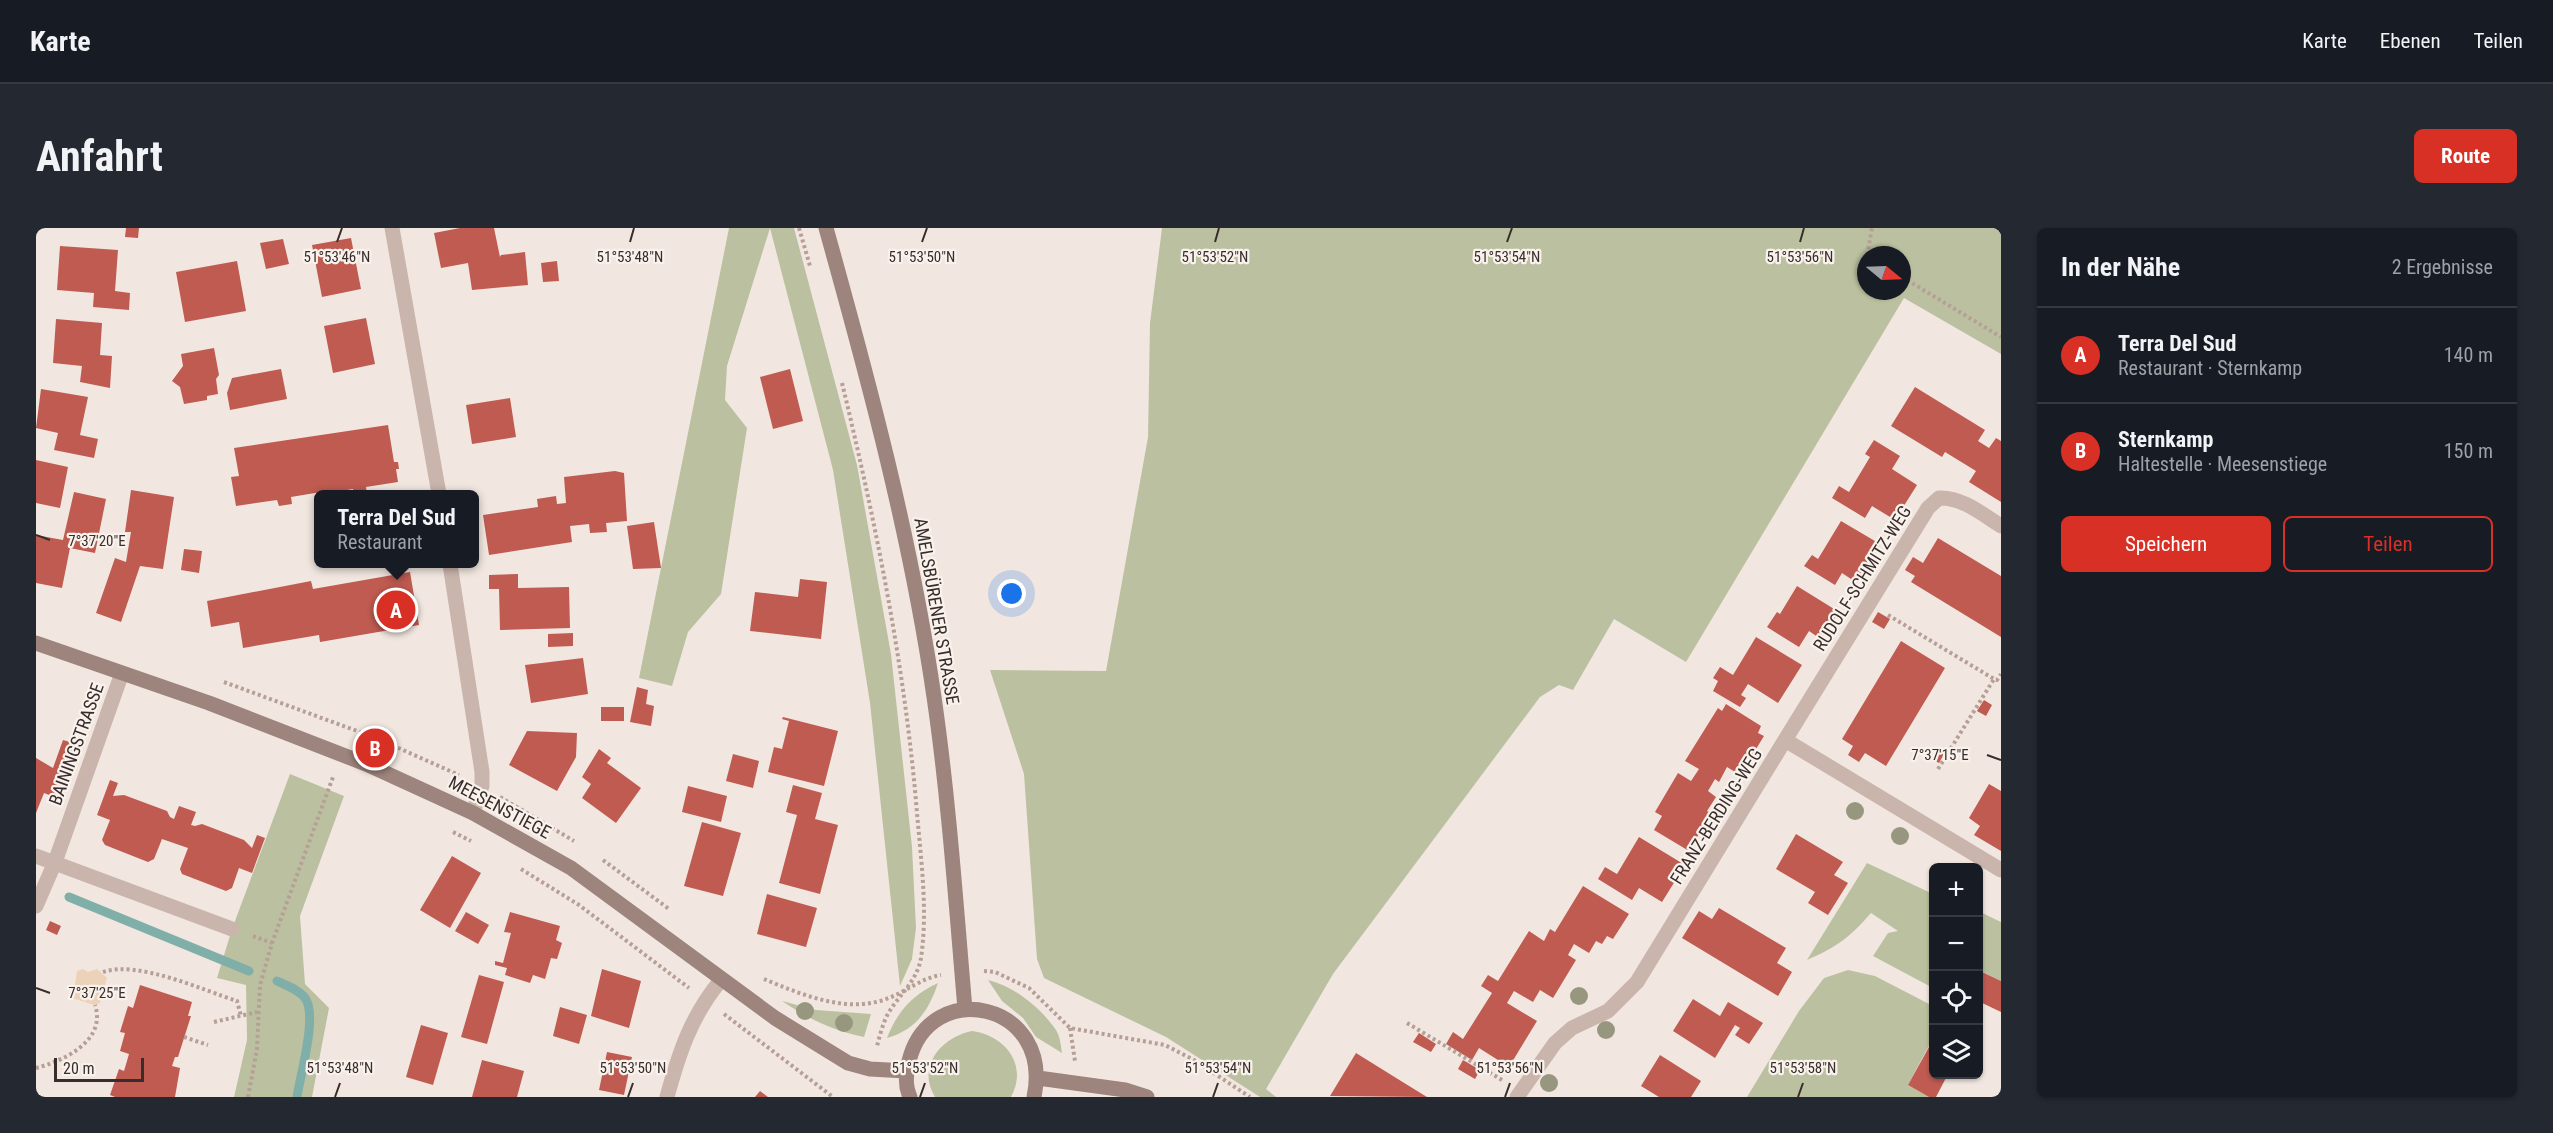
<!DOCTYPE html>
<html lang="de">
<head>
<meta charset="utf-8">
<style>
	:root { --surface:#171b24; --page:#242831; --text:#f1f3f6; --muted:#9ea1a6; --line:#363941; --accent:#d93025 }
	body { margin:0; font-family:"Roboto Condensed",sans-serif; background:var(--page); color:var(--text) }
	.controls { position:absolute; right:18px; bottom:18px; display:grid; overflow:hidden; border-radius:9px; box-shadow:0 2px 4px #0004 }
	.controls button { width:54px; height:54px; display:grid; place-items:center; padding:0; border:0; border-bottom:2px solid var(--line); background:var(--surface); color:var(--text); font:30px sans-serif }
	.compass { position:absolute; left:1821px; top:18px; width:54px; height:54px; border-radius:50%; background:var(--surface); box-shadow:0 2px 4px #0004; rotate:109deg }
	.scale { position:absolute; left:18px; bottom:15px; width:90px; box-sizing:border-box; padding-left:6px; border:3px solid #382d2b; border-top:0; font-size:16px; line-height:21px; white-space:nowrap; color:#382d2b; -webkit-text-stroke:4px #f9f2ec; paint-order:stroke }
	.you { position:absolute; left:976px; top:366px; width:21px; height:21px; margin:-15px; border:4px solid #fff; border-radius:50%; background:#1a73e8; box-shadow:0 0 0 9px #1a73e833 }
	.badge { display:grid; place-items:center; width:39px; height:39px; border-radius:50%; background:var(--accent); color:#fff; font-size:20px; font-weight:700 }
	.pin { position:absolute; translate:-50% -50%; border:3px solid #fff; box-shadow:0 2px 6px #0006 }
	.popup { position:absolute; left:278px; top:262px; width:165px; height:78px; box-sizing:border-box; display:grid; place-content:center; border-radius:9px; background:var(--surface); filter:drop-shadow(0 2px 4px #0005); font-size:20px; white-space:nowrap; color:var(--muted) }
	.popup b { font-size:22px; color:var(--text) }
	.popup::after { content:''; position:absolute; left:50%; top:100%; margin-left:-12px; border:12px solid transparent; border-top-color:var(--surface) }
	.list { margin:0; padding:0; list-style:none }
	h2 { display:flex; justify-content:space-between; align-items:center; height:78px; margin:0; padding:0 24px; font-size:26px }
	h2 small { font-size:20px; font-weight:400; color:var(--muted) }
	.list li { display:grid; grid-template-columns:39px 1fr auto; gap:18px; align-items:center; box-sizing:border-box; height:96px; padding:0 24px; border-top:2px solid var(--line) }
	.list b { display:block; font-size:22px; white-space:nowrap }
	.list p { margin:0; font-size:20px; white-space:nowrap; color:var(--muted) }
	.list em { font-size:20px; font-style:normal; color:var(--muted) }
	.actions { display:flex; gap:12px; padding:18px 24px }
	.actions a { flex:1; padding:14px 0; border:2px solid var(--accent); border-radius:9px; text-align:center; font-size:21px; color:var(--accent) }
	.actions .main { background:var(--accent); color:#fff }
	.icon { flex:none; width:33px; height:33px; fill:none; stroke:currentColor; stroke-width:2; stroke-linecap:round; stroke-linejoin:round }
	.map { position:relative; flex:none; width:1965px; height:869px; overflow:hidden; border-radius:9px }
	header { display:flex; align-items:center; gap:36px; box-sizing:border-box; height:84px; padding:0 30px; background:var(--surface); border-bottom:2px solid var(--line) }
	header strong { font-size:28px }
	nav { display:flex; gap:33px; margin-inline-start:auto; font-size:21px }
	.intro { display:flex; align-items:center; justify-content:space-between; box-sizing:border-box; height:144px; padding:0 36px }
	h1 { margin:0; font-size:42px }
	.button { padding:15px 27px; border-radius:9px; background:var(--accent); color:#fff; font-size:21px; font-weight:700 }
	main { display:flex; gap:36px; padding:0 36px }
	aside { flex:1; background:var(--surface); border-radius:9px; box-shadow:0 2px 4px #0004 }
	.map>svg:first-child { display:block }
	.green { fill:#bbc1a0; fill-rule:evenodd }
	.sand { fill:#ebd2b9 }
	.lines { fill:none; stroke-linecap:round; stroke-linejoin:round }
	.stream { stroke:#80aea9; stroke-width:9 }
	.building { fill:#bf5b51 }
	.path { stroke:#b69f96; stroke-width:4; stroke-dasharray:3 3; stroke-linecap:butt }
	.street { stroke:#cab5ac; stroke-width:15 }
	.secondary { stroke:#9d847d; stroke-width:15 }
	.tree { fill:#97977f }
	.ticks { fill:none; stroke:#382d2b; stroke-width:2 }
	.labels { text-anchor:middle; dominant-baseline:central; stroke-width:4.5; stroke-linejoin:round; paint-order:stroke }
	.street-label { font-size:18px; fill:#382d2b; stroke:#f9f2ec }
	.ticks-label { font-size:15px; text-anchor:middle; fill:#382d2b; stroke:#f9f2ec; stroke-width:4.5; stroke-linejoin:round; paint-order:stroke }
</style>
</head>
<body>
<header>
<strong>Karte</strong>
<nav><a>Karte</a><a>Ebenen</a><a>Teilen</a></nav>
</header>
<div class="intro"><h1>Anfahrt</h1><a class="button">Route</a></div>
<main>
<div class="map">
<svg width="1965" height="869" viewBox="0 0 1965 869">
	<rect width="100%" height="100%" fill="#f2e7e0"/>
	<path class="green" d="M693 0H734L691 138 689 172 711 200 685 366 652 404 636 458 603 450Z
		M734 0H758L821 237 855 426 876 619 880 700 876 731 864 758 834 475 797 242Z
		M1126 0H1965V126L1868 70 1650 434 1578 391 1537 462 1523 457 1504 469 1297 746 1230 861 1240 869H1224L1130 809 1008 750 1001 731 988 546 954 442 1070 443 1112 209 1114 95ZM1830 27H1866V63H1830Z
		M254 546 308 568 264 688 269 756 293 780 276 869H198L211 812 210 757 181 750 196 701Z
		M1831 635 1897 666V760L1837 728 1852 705 1862 703 1835 685C1814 709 1801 719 1771 732Z
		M1942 683 1965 694V753L1943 742Z
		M1812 742 1839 748 1897 778V810L1872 857 1893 869H1711L1763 783 1788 750Z
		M952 752C978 758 1005 780 1020 802 1024 808 1025 818 1026 825L1000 809 987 790 966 773Z
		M902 755C893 782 880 802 851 810 861 784 876 767 902 755Z
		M746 773 780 782 835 786 828 809C797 803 771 790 746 773Z
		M936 803C968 807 993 836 975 869H899C880 838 906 809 936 803Z"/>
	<path class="sand" d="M47 741 52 744 61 741 71 750 64 775 58 777 36 770 34 763 39 756 41 743Z"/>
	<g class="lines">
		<path class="stream" d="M33 669 213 743
			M241 753C250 757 263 762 269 770 282 787 264 848 261 869"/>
	</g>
	<path class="building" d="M90 0H103L102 10 89 9Z
		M424 0H458L464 29 465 27 489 24 492 57 436 62 432 35 405 40 398 5Z
		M315 10 325 61 286 69 276 17Z
		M247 11 253 36 230 41 224 15Z
		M24 18 82 22 79 63 94 65 93 82 57 79 58 65 21 62Z
		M201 33 210 83 149 94 140 44Z
		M521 33 523 53 507 54 505 35Z
		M330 90 339 136 297 145 288 98Z
		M20 91 66 95 64 127 76 128 74 160 44 154 46 138 17 135Z
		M178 120 183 147 180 151 182 166 171 168V172L148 176 144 159 136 153 147 138 145 126Z
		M245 141 251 171 194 182 191 165 196 150Z
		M754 141 767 193 737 201 724 149Z
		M1879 159 1949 202 1942 213 1953 220 1960 210 1965 213V274L1933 254 1940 243 1909 224 1906 229 1855 198Z
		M5 161 52 169 44 207 62 211 58 230 18 222 22 205 0 200Z
		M474 170 480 209 436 216 430 177Z
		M352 197 358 234H362L363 241H360L362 254 330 259 331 266H318L317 261 287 266 285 264 255 269 256 276 243 278 241 272 200 278 195 249 203 248 198 220Z
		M1838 212 1864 228 1856 241 1881 257 1859 292 1836 278 1829 290 1796 270 1803 258 1813 264 1834 229 1829 226Z
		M0 232 32 239 24 280 0 275Z
		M579 243 588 245 591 293 570 295 571 304 554 305 553 296 534 298 536 314 453 327 447 287 502 279 501 271 520 268 521 276 530 275 528 249Z
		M95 262 138 269 127 341 104 338 85 394 60 385 79 330 90 334 95 304H89Z
		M38 264 70 271 59 325 34 320 26 360 0 355V307L27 312Z
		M1805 293 1844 316 1821 355 1806 345 1799 357 1768 338 1776 327 1782 331Z
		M618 294 625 340 597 341 591 298Z
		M1902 310 1965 348V409L1875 354 1879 348 1869 342 1877 329 1887 335Z
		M148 321 166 323 163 345 145 342Z
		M374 344 383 397 284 414 283 407 207 420 203 394 175 399 171 373 275 353 277 361Z
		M482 346V360L533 359 534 400 464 402 463 361H453V347Z
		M764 351 791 354 785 411 714 403 719 364 762 369Z
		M1761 358 1803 384 1786 412 1773 403 1763 419 1731 399 1741 384 1744 386Z
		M1842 384 1854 391 1848 401 1836 394Z
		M537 405V418L512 419V406Z
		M1720 409 1766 437 1742 475 1712 456 1705 467 1710 470 1704 479 1677 463 1682 453 1677 450 1684 439 1697 447Z
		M1865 413 1909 440 1850 538 1829 525 1823 534 1812 527 1817 518 1806 511Z
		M547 430 552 466 495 475 489 437Z
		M601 459 612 462 610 476 618 478 615 498 594 494Z
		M1948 472 1956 477 1950 488 1941 483Z
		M1690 476 1725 498 1722 505 1728 508 1704 547 1691 539 1683 554 1679 551 1672 563 1680 569 1671 583 1675 585 1653 623 1618 602 1626 588 1619 584 1642 545 1655 553 1663 541 1649 533 1682 480 1686 483Z
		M565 479H588V493H565Z
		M747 489 802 503 788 558 732 544 738 519 746 521 753 493 746 491Z
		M491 503 541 505 540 529 521 563 473 537Z
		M27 512 41 516 21 570 8 565 0 585V530L17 540Z
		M1902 520 1909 524 1903 535 1896 531Z
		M563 521 575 530 571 535 605 560 580 595 546 570 555 556 546 549Z
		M697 526 723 533 717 560 690 553Z
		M74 552 82 555 77 568 88 567 131 583 134 589 138 591 143 578 160 584 155 597 159 598 166 596 208 612 216 620 221 607 229 610 216 645 203 640 196 660 190 663 146 646 144 641 152 620 126 611 118 631 112 634 69 617 66 612 74 592 61 587Z
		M1953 556 1965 563V623L1938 607 1944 598 1933 590Z
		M757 557 786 565 779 591 802 597 784 666 743 655 761 587 750 584Z
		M652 558 691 568 685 594 646 584Z
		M666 594 705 605 687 668 648 658Z
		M1760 606 1807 634 1798 647 1812 655 1792 687 1772 675 1779 664 1740 641Z
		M1603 609 1649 637 1626 674 1603 660 1596 672 1562 651 1569 639 1581 646Z
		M416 628 445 645 414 700 384 682Z
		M1547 658 1593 686 1577 711 1571 708 1566 716 1560 713 1553 725 1538 716 1532 727 1540 732 1517 770 1504 762 1497 774 1478 763 1471 775 1501 793 1473 839 1443 820 1436 832 1410 816 1417 804 1427 811 1456 765 1445 758 1452 747 1462 753 1493 703 1508 713 1514 701 1519 704Z
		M731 666 781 680 770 719 721 706Z
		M1683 680 1750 720 1741 735 1756 744 1742 768 1646 710 1663 683 1676 691Z
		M430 684 453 697 442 716 419 703Z
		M474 684 524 698 520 712 526 715 521 731 515 730 509 751 497 747 494 755 469 747 471 740 459 737V733L467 735 475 705 468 704Z
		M14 693 25 698 21 707 10 702Z
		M566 741 605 753 593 800 555 788Z
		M1942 742 1965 753V784L1942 773Z
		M443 747 468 754 451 816 425 809Z
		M104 757 156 774 152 788H155L142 829H139L136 838 144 840 139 869H79L74 867 83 841 88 843 93 826 84 823 89 805 84 804 92 778 97 780Z
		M1657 771 1684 788 1692 774 1727 795 1713 816 1699 807 1704 800 1699 797 1679 830 1637 803Z
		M524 779 551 787 543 816 517 808Z
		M385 797 412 805 397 857 370 849Z
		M1383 805 1400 816 1395 824 1377 814Z
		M1898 810V846H1912L1900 869H1893L1872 857Z
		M571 824 596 829 588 867 563 862Z
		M1320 825 1365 853 1391 869 1294 868Z
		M1624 827 1665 853 1655 869H1623L1605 858Z
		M446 832 488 843 481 869H436Z
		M1427 832 1444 842 1439 851 1422 841Z
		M724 863 732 869H719Z"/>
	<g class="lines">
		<path class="path" d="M763 0 774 38
			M1831 27 1836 0
			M1866 49 1965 109
			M806 155C840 296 869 439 881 585 885 632 892 682 885 730 881 753 864 766 853 784 847 794 844 807 841 818
			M1852 387 1958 451 1961 452 1965 446
			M188 454 340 510 423 547
			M1902 541 1958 451
			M464 569 538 613
			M417 604 435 613
			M567 632 633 681
			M485 641 543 677 653 760
			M217 708 236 715
			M948 743 959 744 993 760 1034 800 1129 817 1158 832 1214 869
			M67 744C101 732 167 762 201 773L205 788
			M728 751C764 766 811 786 850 771 870 764 885 750 905 747
			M688 786 797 869
			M178 794 221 784
			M1371 795 1466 852
			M1034 800 1039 833
			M148 809 172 817
			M0 840C27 833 71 813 59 777
			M212 869 221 821 224 757 236 715 297 549"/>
		<path class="street" d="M356 0 403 266
			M414 336 446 544V558L437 585
			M1749 512 1892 280 1903 270C1926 269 1946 286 1965 298
			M0 628 196 701
			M0 678 19 634 86 445
			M631 869C643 825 655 788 685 752
			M1481 869 1519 815 1536 800 1572 783 1601 754 1749 512 1965 642"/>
		<path class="secondary" d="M790 0C833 154 875 310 898 469 913 572 920 677 929 781
			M0 415 173 475 330 536 437 585 535 640 739 790 812 835 834 841 870 843
			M1002 850 1089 862 1111 869
			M874 869C869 858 870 844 873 833 894 748 1018 774 998 869"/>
	</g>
	<g class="tree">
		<circle cx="1819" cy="583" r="9"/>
		<circle cx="1864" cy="608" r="9"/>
		<circle cx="1543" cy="768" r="9"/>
		<circle cx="769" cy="783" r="9"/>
		<circle cx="808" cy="795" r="9"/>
		<circle cx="1570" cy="802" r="9"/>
		<circle cx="1513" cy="855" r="9"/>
	</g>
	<path class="ticks" d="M301 14 306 0M594 14 598 0M886 14 891 0M1179 14 1183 0M1471 14 1476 0M1764 14 1768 0M0 307 14 312M1951 527 1965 532M0 760 14 765M299 869 304 855M592 869 597 855M884 869 889 855M1177 869 1182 855M1469 869 1474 855M1762 869 1767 855"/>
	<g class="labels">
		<g class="street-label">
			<text transform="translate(1826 350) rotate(-58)">RUDOLF-SCHMITZ-WEG</text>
			<text transform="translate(901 383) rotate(80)">AMELSBÜRENER STRASSE</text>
			<text transform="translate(40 516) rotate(-70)">BAININGSTRASSE</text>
			<text transform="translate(464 579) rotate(28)">MEESENSTIEGE</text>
			<text transform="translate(1680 588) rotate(-58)">FRANZ-BERDING-WEG</text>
		</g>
	</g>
	<g class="ticks-label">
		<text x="301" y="34">51°53'46"N</text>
		<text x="594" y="34">51°53'48"N</text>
		<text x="886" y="34">51°53'50"N</text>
		<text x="1179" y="34">51°53'52"N</text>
		<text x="1471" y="34">51°53'54"N</text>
		<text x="1764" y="34">51°53'56"N</text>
		<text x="61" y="318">7°37'20"E</text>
		<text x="1904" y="532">7°37'15"E</text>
		<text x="61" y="770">7°37'25"E</text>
		<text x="304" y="845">51°53'48"N</text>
		<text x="597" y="845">51°53'50"N</text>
		<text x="889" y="845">51°53'52"N</text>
		<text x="1182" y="845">51°53'54"N</text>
		<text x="1474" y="845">51°53'56"N</text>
		<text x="1767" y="845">51°53'58"N</text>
	</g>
</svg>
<div class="controls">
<button>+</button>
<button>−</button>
<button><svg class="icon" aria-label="locate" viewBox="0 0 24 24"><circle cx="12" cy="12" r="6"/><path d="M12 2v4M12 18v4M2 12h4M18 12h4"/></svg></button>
<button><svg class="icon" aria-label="layers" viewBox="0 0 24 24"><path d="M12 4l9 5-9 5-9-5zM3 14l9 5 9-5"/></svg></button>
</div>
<svg class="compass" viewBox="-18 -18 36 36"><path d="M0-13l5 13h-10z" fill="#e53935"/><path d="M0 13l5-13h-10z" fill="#9ea1a6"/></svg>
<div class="scale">20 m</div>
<div class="you"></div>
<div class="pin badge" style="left:360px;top:382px">A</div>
<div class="popup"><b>Terra Del Sud</b>Restaurant</div>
<div class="pin badge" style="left:339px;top:520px">B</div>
</div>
<aside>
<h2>In der Nähe<small>2 Ergebnisse</small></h2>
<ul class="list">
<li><span class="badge">A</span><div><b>Terra Del Sud</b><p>Restaurant · Sternkamp</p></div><em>140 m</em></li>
<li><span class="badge">B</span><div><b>Sternkamp</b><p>Haltestelle · Meesenstiege</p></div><em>150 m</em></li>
</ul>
<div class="actions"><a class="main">Speichern</a><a>Teilen</a></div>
</aside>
</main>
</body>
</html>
